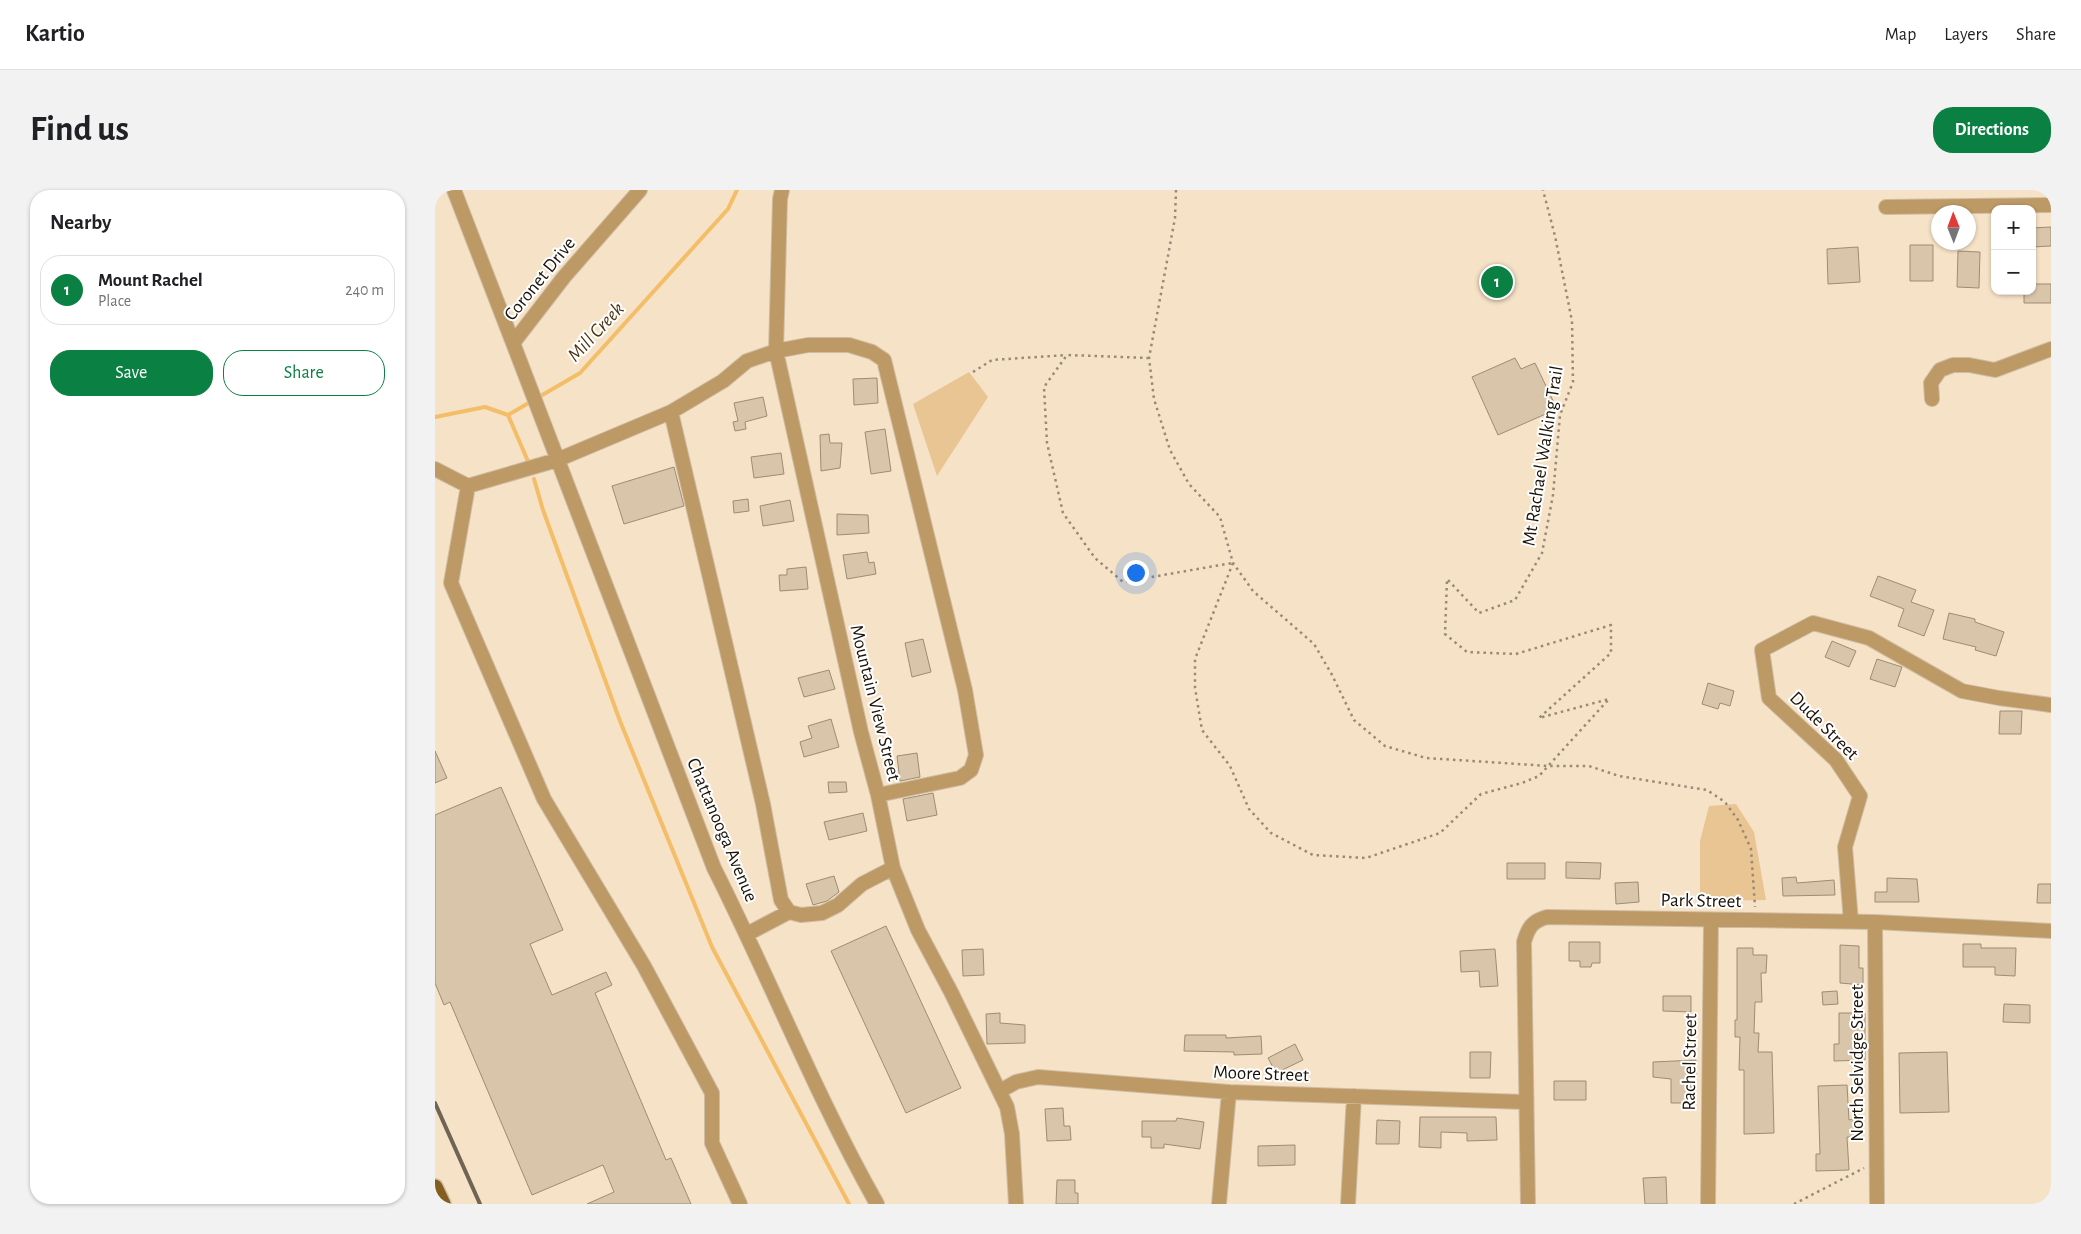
<!DOCTYPE html>
<html lang="en">
<head>
<meta charset="utf-8">
<style>
	:root { --surface:#fff; --page:#f2f2f2; --text:#202124; --muted:#757577; --line:#e0e0e0; --accent:#0b8043 }
	body { margin:0; font-family:"Alegreya Sans",sans-serif; background:var(--page); color:var(--text) }
	.controls { position:absolute; right:15px; top:15px; display:grid; overflow:hidden; border-radius:10px; box-shadow:0 1px 4px #0004 }
	.controls button { width:45px; height:45px; display:grid; place-items:center; padding:0; border:0; border-bottom:1px solid var(--line); background:var(--surface); color:var(--text); font:25px sans-serif }
	.compass { position:absolute; left:1496px; top:15px; width:45px; height:45px; border-radius:50%; background:var(--surface); box-shadow:0 1px 4px #0004; rotate:359deg }
	.you { position:absolute; left:700px; top:382px; width:18px; height:18px; margin:-12px; border:4px solid #fff; border-radius:50%; background:#1a73e8; box-shadow:0 0 0 8px #1a73e833 }
	.badge { display:grid; place-items:center; width:32px; height:32px; border-radius:50%; background:var(--accent); color:#fff; font-size:16px; font-weight:700 }
	.pin { position:absolute; translate:-50% -50%; border:2px solid #fff; box-shadow:0 1px 5px #0006 }
	.list { margin:0; padding:0; list-style:none }
	h2 { display:flex; justify-content:space-between; align-items:center; height:65px; margin:0; padding:0 20px; font-size:21px }
	h2 small { font-size:16px; font-weight:400; color:var(--muted) }
	.list li { display:grid; grid-template-columns:32px 1fr auto; gap:15px; align-items:center; box-sizing:border-box; height:70px; margin:0 10px 10px; padding:0 10px; border:1px solid var(--line); border-radius:20px }
	.list b { display:block; font-size:19px; white-space:nowrap }
	.list p { margin:0; font-size:16px; white-space:nowrap; color:var(--muted) }
	.list em { font-size:16px; font-style:normal; color:var(--muted) }
	.actions { display:flex; gap:10px; padding:15px 20px }
	.actions a { flex:1; padding:11px 0; border:1px solid var(--accent); border-radius:20px; text-align:center; font-size:18px; color:var(--accent) }
	.actions .main { background:var(--accent); color:#fff }
	.map { position:relative; flex:none; width:1616px; height:1014px; overflow:hidden; border-radius:20px }
	header { display:flex; align-items:center; gap:30px; box-sizing:border-box; height:70px; padding:0 25px; background:var(--surface); border-bottom:1px solid var(--line) }
	header strong { font-size:24px }
	nav { display:flex; gap:28px; margin-inline-start:auto; font-size:18px }
	.intro { display:flex; align-items:center; justify-content:space-between; box-sizing:border-box; height:120px; padding:0 30px }
	h1 { margin:0; font-size:35px }
	.button { padding:12px 22px; border-radius:20px; background:var(--accent); color:#fff; font-size:18px; font-weight:700 }
	main { display:flex; gap:30px; padding:0 30px }
	aside { flex:1; background:var(--surface); border-radius:20px; box-shadow:0 1px 4px #0004 }
	.map>svg:first-child { display:block }
	.green { fill:#e8c592 }
	.lines { fill:none; stroke-linecap:round; stroke-linejoin:round }
	.stream { stroke:#f4bd67; stroke-width:4 }
	.building { fill:#d8c5aa; stroke:#9e8c73 }
	.minor-casing { stroke:#cebda5; stroke-width:16 }
	.major-casing { stroke:#cebda5; stroke-width:18 }
	.path { stroke:#998a77; stroke-width:2.5; stroke-dasharray:2.5 4; stroke-linecap:butt }
	.minor { stroke:#bd9965; stroke-width:14 }
	.major { stroke:#845e1e; stroke-width:15 }
	.rail { stroke:#706454; stroke-width:4 }
	.labels { text-anchor:middle; dominant-baseline:central; stroke-width:4; stroke-linejoin:round; paint-order:stroke }
	.street-label { font-size:19px; fill:#1a130a; stroke:#fff }
	.water-label { font-size:20px; font-style:italic; fill:#4c3611; stroke:#fff }
</style>
</head>
<body>
<header>
<strong>Kartio</strong>
<nav><a>Map</a><a>Layers</a><a>Share</a></nav>
</header>
<div class="intro"><h1>Find us</h1><a class="button">Directions</a></div>
<main>
<aside>
<h2>Nearby<small></small></h2>
<ul class="list">
<li><span class="badge">1</span><div><b>Mount Rachel</b><p>Place</p></div><em>240 m</em></li>
</ul>
<div class="actions"><a class="main">Save</a><a>Share</a></div>
</aside>
<div class="map">
<svg width="1616" height="1014" viewBox="0 0 1616 1014">
	<rect width="100%" height="100%" fill="#f6e2c7"/>
	<path class="green" d="M534 182 553 207 502 286 478 214Z
		M1301 614 1319 642 1331 710 1265 711V651L1274 616Z"/>
	<g class="lines">
		<path class="stream" d="M73 225 95 276
			M0 227 50 217 73 225 145 183 293 19 302 0
			M99 289 108 320 185 531 277 757 414 1014"/>
	</g>
	<path class="building" d="M1616 37V56L1597 57V38Z
		M1475 55H1498V91H1475Z
		M1423 57 1425 92 1393 94 1392 59Z
		M1523 61 1545 62 1544 98 1522 97Z
		M1597 94H1616V113H1589V101H1597Z
		M1080 168 1086 179 1100 173 1122 219 1063 245 1037 187Z
		M442 188 443 213 419 215 418 189Z
		M328 207 332 226 310 232 311 239 300 241 298 232 303 231 299 213Z
		M450 239 456 281 436 284 430 242Z
		M394 244 395 253H407L405 278 386 281 385 245Z
		M346 263 349 284 319 288 316 267Z
		M239 277 249 316 189 334 177 296Z
		M313 309 314 321 299 323 298 311Z
		M355 310 359 331 328 336 325 316Z
		M402 324 433 325 434 343 402 345Z
		M432 362 434 373 439 372 441 384 412 389 408 365Z
		M371 377 373 399 345 401 344 385H352V379Z
		M1443 386 1481 400 1476 412 1499 420 1489 446 1463 436 1469 419 1435 406Z
		M1514 423 1540 429V432L1569 442 1561 466 1540 460 1541 457 1508 449Z
		M488 449 496 482 477 487 470 453Z
		M1397 451 1421 461 1414 477 1390 467Z
		M1442 469 1467 477 1460 497 1435 489Z
		M394 480 400 499 369 507 363 488Z
		M1273 493 1299 501 1295 516 1285 513 1283 519 1267 514Z
		M1565 521H1587L1586 544H1564Z
		M396 529 404 557 369 567 365 552 377 548 373 536Z
		M0 561 12 588 0 593Z
		M482 563 485 587 465 591 462 566Z
		M393 592H411L412 602 394 603Z
		M66 597 128 740 95 754 117 805 171 782 177 795 160 803 231 970 236 968 256 1014H152L179 1002 168 975 97 1005 15 812 9 815 0 793V625Z
		M498 603 502 625 472 631 468 609Z
		M428 623 432 641 394 650 389 632Z
		M1131 672 1166 673 1165 689 1131 688Z
		M1072 673H1110V689H1072Z
		M399 686 404 702 392 711 378 715 371 694Z
		M1361 687 1362 693 1399 690 1400 705 1348 706 1347 688Z
		M1452 688 1482 689 1484 712H1440V702H1452Z
		M1203 692 1204 712 1181 714 1180 693Z
		M1603 694H1616V713H1602Z
		M451 736 526 898 471 923 396 761Z
		M1134 752H1165V773H1157L1156 777H1145V771H1134Z
		M1528 754H1546V758H1581L1580 786 1560 785V777H1528Z
		M1405 755 1424 756V778H1428V795L1405 793Z
		M1302 758H1318V765H1332L1331 783H1326L1327 812H1320L1319 843H1324L1323 862H1337L1339 943 1309 944V880H1304L1305 847H1300V830H1302Z
		M548 759 549 785 528 786 527 760Z
		M1060 759 1063 796 1045 797 1044 781 1026 782 1025 761Z
		M1402 801 1403 814 1388 815 1387 802Z
		M1228 806H1256V822L1228 821Z
		M1569 814 1595 815V833L1568 832Z
		M565 823V833L590 835V853L552 854 551 824Z
		M1404 823H1430V870L1399 871V854H1404Z
		M750 845H791V848L826 846 827 864 799 865V862L749 861Z
		M860 854 868 870 841 883 833 868Z
		M1035 862H1056L1055 888H1035Z
		M1512 862 1514 922 1465 923 1464 863Z
		M1261 870V888H1256V913H1236V889L1218 887V872Z
		M1119 891H1151V910H1119Z
		M1412 895 1414 930 1418 929 1419 947H1412L1414 980 1381 981V964H1385L1383 896Z
		M628 918 629 936H635L636 950 612 951 610 919Z
		M985 927H1061L1062 950 1032 951V943L1006 942V958L984 957Z
		M742 928 769 932 765 959 729 954V958H716V947H707V931H741Z
		M942 930 965 931 964 954H941Z
		M860 955V975L823 976V956Z
		M1231 987 1232 1014H1210L1208 988Z
		M622 990H640V1003H643V1014H621Z"/>
	<g class="lines">
		<g class="minor-casing">
			<path id="minor" d="M19 0 78 153
				M205 0 129 87 78 153 279 678C335 789 381 906 442 1014
				M347 0 345 9 341 161 426 542 443 605 458 678 483 740 516 802 572 917 577 944 581 1014
				M1451 17 1616 15
				M1497 209 1496 193 1505 180 1518 175H1534L1560 180 1616 159
				M236 222 328 614 346 710 354 722
				M0 279 33 296 122 270 236 222 288 191 312 171 341 161 373 155H414L437 162 449 170 530 500 541 565 536 580 525 588 443 605
				M33 296 16 393 109 609 209 776 277 903V953L305 1014
				M1416 732 1410 657 1425 606 1401 570 1334 508 1327 460 1378 433 1434 448 1527 501 1564 508 1616 515
				M1440 732 1442 1014
				M312 744 354 722 366 725 387 723 403 715 427 694 458 678
				M565 901 581 892 603 887 794 902 1090 912
				M784 1014 794 902
				M913 1014 919 906
				M1093 1014 1089 752C1093 738 1097 731 1112 727L1440 732 1616 741
				M1273 1014 1276 730"/>
		</g>
		<g class="major-casing">
			<path id="major" d="M0 997 8 1014"/>
		</g>
		<path class="path" d="M741 0 740 28 714 168 719 209 735 260 754 294 785 327 798 373 818 401 879 454 896 483 919 530 950 556 991 568 1114 576H1154L1184 586 1272 600 1290 612 1303 630 1316 659 1320 717
			M714 168 632 165 609 197 612 253 628 323 660 368 688 392 797 373
			M538 182 557 170 632 165
			M798 373 760 469V498L767 540 795 576 814 619 836 643 878 665 931 668 1005 643 1046 604 1087 593 1104 586 1174 509 1104 528 1176 463V435L1081 464 1032 462 1010 444 1012 389 1044 423 1080 410 1107 363 1118 305 1125 225 1138 192 1137 131 1120 46 1108 0
			M1359 1014 1429 978"/>
		<use href="#minor" class="minor"/>
		<use href="#major" class="major"/>
		<path class="rail" d="M0 913 45 1014"/>
	</g>
	<g class="labels">
		<g class="street-label">
			<text transform="translate(105 89) rotate(-51)">Coronet Drive</text>
			<text transform="translate(1108 266) rotate(-81)">Mt Rachael Walking Trail</text>
			<text transform="translate(440 513) rotate(76)">Mountain View Street</text>
			<text transform="translate(1389 536) rotate(45)">Dude Street</text>
			<text transform="translate(287 640) rotate(67)">Chattanooga Avenue</text>
			<text transform="translate(1266 711) rotate(1)">Park Street</text>
			<text transform="translate(1255 872) rotate(-89)">Rachel Street</text>
			<text transform="translate(1422 873) rotate(-90)">North Selvidge Street</text>
			<text transform="translate(826 884) rotate(2)">Moore Street</text>
		</g>
		<g class="water-label">
			<text transform="translate(161 142) rotate(-47)">Mill Creek</text>
		</g>
	</g>
</svg>
<div class="controls">
<button>+</button>
<button>−</button>
</div>
<svg class="compass" viewBox="-18 -18 36 36"><path d="M0-13l5 13h-10z" fill="#e53935"/><path d="M0 13l5-13h-10z" fill="#757577"/></svg>
<div class="you"></div>
<div class="pin badge" style="left:1062px;top:92px">1</div>
</div>
</main>
</body>
</html>
